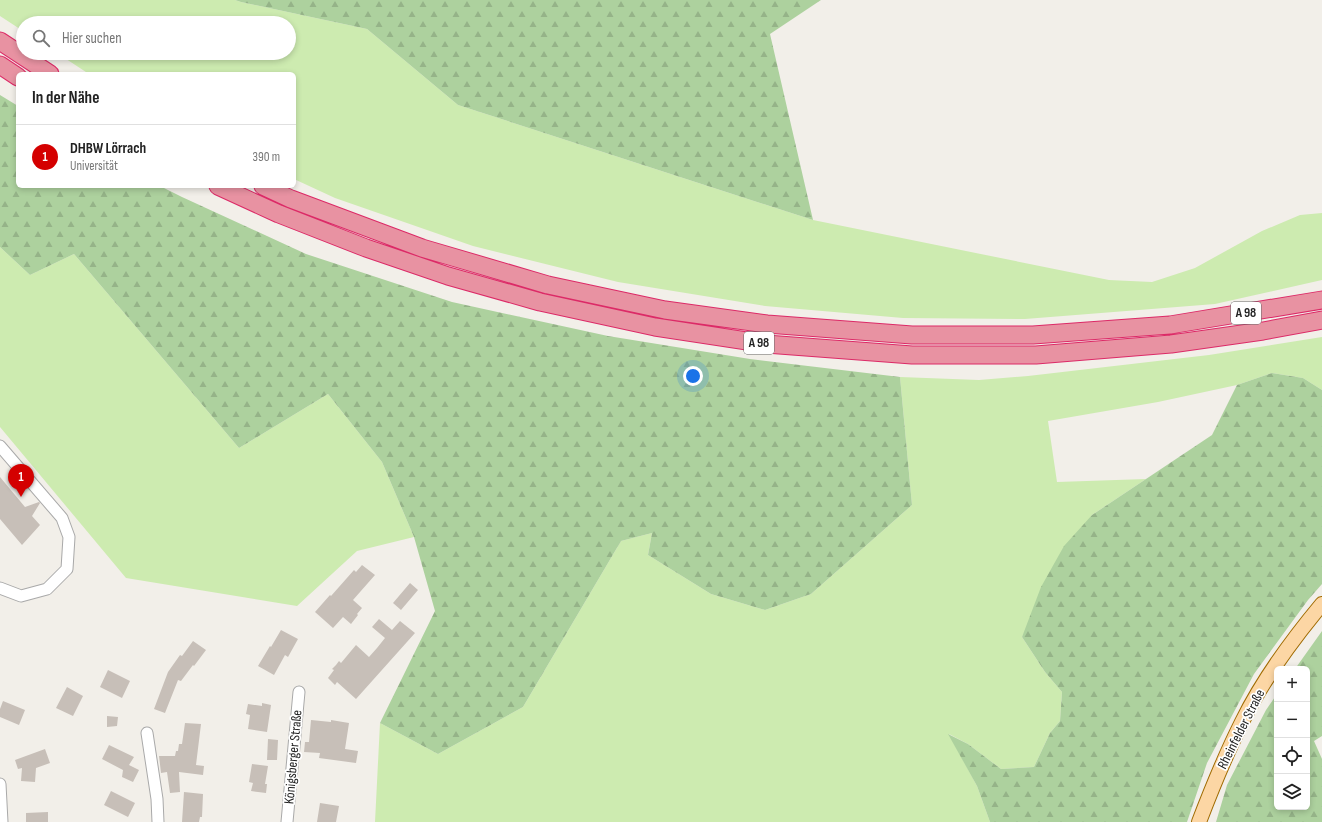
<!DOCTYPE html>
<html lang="de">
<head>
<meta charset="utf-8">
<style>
	:root { --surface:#fff; --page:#f2f2f2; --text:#222; --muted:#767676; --line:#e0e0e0; --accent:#d40000 }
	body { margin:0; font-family:"Sofia Sans Condensed",sans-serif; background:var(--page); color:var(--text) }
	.controls { position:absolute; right:12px; bottom:12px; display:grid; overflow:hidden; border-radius:6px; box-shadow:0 2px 6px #0003 }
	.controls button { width:36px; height:36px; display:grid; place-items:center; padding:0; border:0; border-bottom:1px solid var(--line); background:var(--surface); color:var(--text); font:20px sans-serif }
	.you { position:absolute; left:693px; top:376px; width:14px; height:14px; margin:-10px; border:3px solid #fff; border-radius:50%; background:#1a73e8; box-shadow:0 0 0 6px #1a73e833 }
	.badge { display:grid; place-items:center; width:26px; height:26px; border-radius:50%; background:var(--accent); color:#fff; font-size:13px; font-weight:700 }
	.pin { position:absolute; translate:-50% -33px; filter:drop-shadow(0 1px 2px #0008) }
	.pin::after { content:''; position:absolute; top:21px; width:14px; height:12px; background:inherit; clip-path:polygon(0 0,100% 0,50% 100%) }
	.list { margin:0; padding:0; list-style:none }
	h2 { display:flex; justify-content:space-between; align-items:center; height:52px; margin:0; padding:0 16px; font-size:17px }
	h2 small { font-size:13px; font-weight:400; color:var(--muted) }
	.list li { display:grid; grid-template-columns:26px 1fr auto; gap:12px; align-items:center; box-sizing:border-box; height:64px; padding:0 16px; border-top:1px solid var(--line) }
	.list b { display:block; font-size:15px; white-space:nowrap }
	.list p { margin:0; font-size:13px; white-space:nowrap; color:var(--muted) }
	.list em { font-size:13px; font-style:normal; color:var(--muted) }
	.icon { flex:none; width:22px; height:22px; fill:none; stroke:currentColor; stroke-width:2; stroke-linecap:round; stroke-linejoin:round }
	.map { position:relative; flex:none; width:1322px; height:822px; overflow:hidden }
	.search { position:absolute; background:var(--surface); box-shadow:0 2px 6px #0003; left:16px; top:16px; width:280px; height:44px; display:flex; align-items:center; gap:10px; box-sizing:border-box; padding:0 14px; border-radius:22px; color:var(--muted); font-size:15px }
	.panel { position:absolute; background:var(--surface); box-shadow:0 2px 6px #0003; left:16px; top:72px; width:280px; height:116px; border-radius:6px }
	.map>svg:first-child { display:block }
	.grass { fill:#cdebb0 }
	.forest { fill:url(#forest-firs) }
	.building { fill:#c7bfb8 }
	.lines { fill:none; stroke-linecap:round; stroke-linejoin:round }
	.minor-casing { stroke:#a9a9a9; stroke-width:13 }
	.major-casing { stroke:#a06b00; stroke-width:16 }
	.highway-casing { stroke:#dc2a67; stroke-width:19 }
	.minor { stroke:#fff; stroke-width:11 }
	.major { stroke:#fcd6a4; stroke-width:14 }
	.highway { stroke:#e892a2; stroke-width:17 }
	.labels { text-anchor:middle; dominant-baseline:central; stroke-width:3.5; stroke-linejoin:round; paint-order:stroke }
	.shield { fill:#fff; stroke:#646464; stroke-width:1 }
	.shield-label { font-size:13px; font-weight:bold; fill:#222 }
	.street-label { font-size:14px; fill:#222; stroke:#fff }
</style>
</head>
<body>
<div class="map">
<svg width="1322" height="822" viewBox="0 0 1322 822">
	<defs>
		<pattern id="forest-firs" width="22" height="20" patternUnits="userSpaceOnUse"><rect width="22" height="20" fill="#add19e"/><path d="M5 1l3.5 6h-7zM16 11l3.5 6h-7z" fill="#95b388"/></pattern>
	</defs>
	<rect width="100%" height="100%" fill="#f2efe9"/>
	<path class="grass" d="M0 0H235L241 2 367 29 458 105 813 220 1109 280 1152 282 1195 268 1262 231 1300 215 1322 213V280L1215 304 1025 319 903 318 765 306 618 282 473 246 335 198 294 179V74H89L57 53H289V23H23V31L0 16Z
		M0 247 30 275 74 254 239 448 328 394 382 462 414 537 357 551 297 606 126 578 0 427Z
		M1322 337V390L1303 378 1272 373 1237 385 1158 402 1048 421 1057 482 1146 479 1092 515 1022 637 1045 672 1062 692 1060 721 1050 733 1034 767 1001 769 968 744 949 734 977 786 990 822H375L380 723 438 754 523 707 621 541 652 533 648 555 711 594 765 610 811 594 912 505 900 377 979 380 1028 376 1209 355Z"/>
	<path class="forest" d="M235 0H821L770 34 813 220 458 105 367 29 241 2Z
		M0 95 18 106V186H160L182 197 306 254 452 302 608 336 750 359 900 377 912 505 811 594 765 610 711 594 648 555 652 533 621 541 523 707 438 754 380 723 435 611 414 537 382 462 328 394 239 448 74 254 30 275 0 247Z
		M1272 373 1303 378 1322 390V584L1308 600 1254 674 1207 763 1187 822H990L977 786 948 734 968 744 1001 769 1034 767 1050 733 1060 721 1062 692 1045 672 1022 637 1041 587 1064 546 1092 515 1212 435 1237 385Z
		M1322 631V736L1314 741 1322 759V822H1216L1227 785 1266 710 1277 694V807H1307V669H1295Z"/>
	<path class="building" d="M0 477 25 507 39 502 40 503 32 516 40 525 22 545 0 519Z
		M362 565 375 575 353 600 362 608 357 614 358 615 351 624 343 617 333 628 315 612 330 595 331 596 354 570 356 572Z
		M410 583 418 590 401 610 393 603Z
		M379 619 392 630 400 621 415 633 356 699 337 682 335 685 328 678 334 670 332 669 336 665 339 661 341 663 356 645 369 657 377 648 385 638 372 627Z
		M281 630 298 639 288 657 285 655 274 675 258 666 270 646 271 647Z
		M193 641 206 650 194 666 193 665 181 681 178 680 165 713 154 709 168 672 180 655 182 656Z
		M108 670 130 681 122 698 100 687Z
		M67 687 83 696 73 716 56 708Z
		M3 701 25 710 19 725 0 717V709Z
		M262 703 271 705 267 732 248 729 250 715 246 714 248 704 262 706Z
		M107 716 118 717 117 726 107 727Z
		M311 720 331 722V720L349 723 345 749 358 751 356 763 319 758 320 753 304 752 305 742H309Z
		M185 723 201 724 196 765 204 766 203 775 179 772 180 792 170 793 167 772 161 773 159 756H175L176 751H178L179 744H182Z
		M268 739 278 740 277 760H267Z
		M109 745 134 757 129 765 139 770 133 782 122 777 123 770 102 759Z
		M45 749 50 763 36 768 35 782 21 781 22 768 18 769 15 760Z
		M252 764 268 766 265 784H267L266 793 251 791 253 783 249 782Z
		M111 791 135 803 128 817 104 805Z
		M184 792 203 794 202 817H200L199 822H182Z
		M320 803 339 806 336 822H317Z
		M48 812V822H26V813Z"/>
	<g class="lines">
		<g class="minor-casing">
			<path id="minor" d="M0 446 62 518 69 537 67 569 47 589 21 596 0 588
				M147 733 157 799 158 822
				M0 784 2 822
				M287 822 299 692"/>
		</g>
		<g class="major-casing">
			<path id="major" d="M1199 822C1212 788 1226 754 1242 722 1263 679 1292 640 1322 604"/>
		</g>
		<g class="highway-casing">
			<path id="highway" d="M0 41 50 74
				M0 65 18 77
				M218 186 279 214 366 248 448 276 540 302 655 327 766 344 912 355H1036L1171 344 1263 331 1322 320
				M263 186 291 199 422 248 548 285 665 310 767 324 912 335H1033L1170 325 1322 300"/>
		</g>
		<use href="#minor" class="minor"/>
		<use href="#major" class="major"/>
		<use href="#highway" class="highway"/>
	</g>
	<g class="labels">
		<g class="shield">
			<rect x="1231" y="302" width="30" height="22" rx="3"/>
			<rect x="744" y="332" width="30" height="22" rx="3"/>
		</g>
		<g class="shield-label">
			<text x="1246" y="313">A 98</text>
			<text x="759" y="343">A 98</text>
		</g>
		<g class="street-label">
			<text transform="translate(1241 729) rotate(-63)">Rheinfelder Straße</text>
			<text transform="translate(293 757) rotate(-85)">Königsberger Straße</text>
		</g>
	</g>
</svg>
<div class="controls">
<button>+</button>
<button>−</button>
<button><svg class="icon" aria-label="locate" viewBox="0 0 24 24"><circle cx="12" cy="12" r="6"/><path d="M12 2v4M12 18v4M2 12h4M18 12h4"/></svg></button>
<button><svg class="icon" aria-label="layers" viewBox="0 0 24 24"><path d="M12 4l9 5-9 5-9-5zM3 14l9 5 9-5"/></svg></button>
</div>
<div class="you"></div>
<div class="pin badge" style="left:21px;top:497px">1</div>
<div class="search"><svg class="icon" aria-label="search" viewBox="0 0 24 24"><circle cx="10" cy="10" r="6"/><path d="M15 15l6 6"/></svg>Hier suchen</div>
<section class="panel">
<h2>In der Nähe<small></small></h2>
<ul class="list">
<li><span class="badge">1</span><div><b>DHBW Lörrach</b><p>Universität</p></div><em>390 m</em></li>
</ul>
</section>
</div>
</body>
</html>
